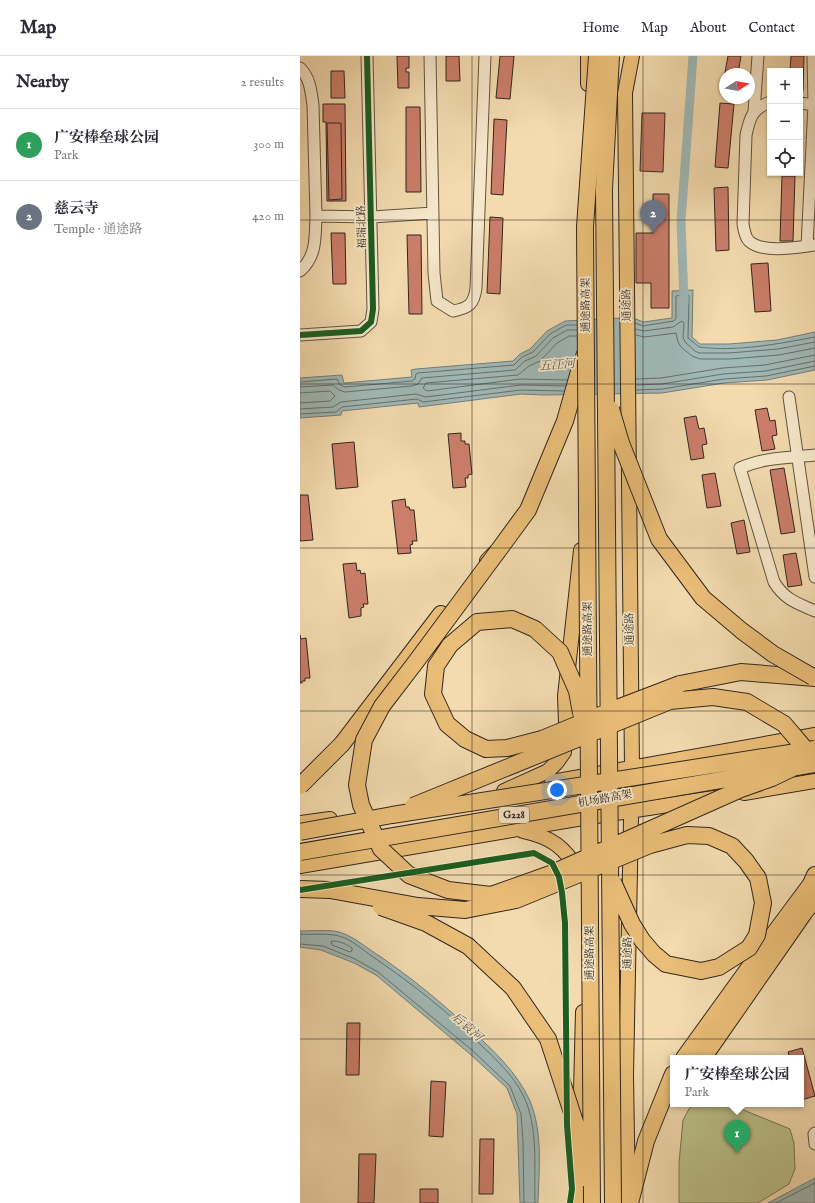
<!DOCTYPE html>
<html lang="en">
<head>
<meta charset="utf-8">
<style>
	:root { --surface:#fff; --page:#f7f7f7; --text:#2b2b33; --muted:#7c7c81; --line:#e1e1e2; --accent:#1a73e8 }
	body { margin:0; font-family:"IM FELL English","Noto Serif SC",serif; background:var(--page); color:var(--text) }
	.controls { position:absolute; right:12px; top:12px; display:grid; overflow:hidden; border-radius:0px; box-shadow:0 1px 3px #0004 }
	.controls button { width:36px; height:36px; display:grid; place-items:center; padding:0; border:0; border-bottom:1px solid var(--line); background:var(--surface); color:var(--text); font:20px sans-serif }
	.compass { position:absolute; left:419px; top:12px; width:36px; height:36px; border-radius:50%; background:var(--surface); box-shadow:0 1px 3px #0004; rotate:79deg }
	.you { position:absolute; left:257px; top:734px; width:14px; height:14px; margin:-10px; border:3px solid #fff; border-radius:50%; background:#1a73e8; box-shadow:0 0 0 6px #1a73e833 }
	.badge { display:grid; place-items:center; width:26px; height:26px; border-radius:50%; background:var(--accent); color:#fff; font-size:13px; font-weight:700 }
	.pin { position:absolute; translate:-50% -33px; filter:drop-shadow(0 1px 2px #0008) }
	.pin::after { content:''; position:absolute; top:21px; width:14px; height:12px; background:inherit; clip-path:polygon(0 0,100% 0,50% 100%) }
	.popup { position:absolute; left:370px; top:999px; width:134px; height:52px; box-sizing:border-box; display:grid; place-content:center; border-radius:0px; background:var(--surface); filter:drop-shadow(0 1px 3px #0005); font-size:13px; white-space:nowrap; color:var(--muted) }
	.popup b { font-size:15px; color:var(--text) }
	.popup::after { content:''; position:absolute; left:50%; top:100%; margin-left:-8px; border:8px solid transparent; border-top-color:var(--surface) }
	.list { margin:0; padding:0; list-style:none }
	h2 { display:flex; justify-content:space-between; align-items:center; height:52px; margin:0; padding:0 16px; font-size:17px }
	h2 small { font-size:13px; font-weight:400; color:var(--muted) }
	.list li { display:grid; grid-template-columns:26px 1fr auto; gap:12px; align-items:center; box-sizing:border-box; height:72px; padding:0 16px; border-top:1px solid var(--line) }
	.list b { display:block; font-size:15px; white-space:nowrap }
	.list p { margin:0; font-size:13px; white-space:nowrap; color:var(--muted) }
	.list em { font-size:13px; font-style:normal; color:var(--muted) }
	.icon { flex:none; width:22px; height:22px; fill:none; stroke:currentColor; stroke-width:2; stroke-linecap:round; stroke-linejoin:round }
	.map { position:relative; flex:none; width:515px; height:1147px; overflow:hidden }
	header { display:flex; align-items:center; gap:24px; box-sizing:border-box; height:56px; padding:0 20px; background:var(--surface); border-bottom:1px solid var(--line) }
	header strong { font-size:19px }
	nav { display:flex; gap:22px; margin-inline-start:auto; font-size:14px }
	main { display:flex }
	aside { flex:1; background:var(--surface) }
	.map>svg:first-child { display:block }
	.green { fill:#bbc08a; stroke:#767454 }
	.water { fill:#a0b8b6; stroke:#747e79 }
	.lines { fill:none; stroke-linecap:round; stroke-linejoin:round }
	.shore { stroke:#68706a; stroke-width:1 }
	.canal { stroke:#a0b8b6; stroke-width:9 }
	.building { fill:#cb7e6a; stroke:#31271e }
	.minor-casing { stroke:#625442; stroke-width:13 }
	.major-casing { stroke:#31271e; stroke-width:16 }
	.highway-casing { stroke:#31271e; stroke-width:18 }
	.minor { stroke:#f7e8cb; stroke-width:11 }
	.major { stroke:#eabe78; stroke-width:14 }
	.highway { stroke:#eabe78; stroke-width:16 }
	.highway-bridge-casing { stroke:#31271e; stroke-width:18; stroke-linecap:butt }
	.highway-bridge { stroke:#eabe78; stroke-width:16 }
	.cycleway-casing { stroke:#f7e8cb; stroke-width:8 }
	.cycleway { stroke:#1b5e20; stroke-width:6 }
	.grid { fill:none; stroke:#31271e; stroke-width:1; stroke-opacity:0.55 }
	.labels { text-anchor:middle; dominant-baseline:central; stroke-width:3.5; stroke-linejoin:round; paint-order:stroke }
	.shield { fill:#f7e8cb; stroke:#6c6152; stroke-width:1 }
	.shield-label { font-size:10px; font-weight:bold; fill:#31271e }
	.street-label { font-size:11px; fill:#31271e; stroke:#f7e8cb }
	.water-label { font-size:12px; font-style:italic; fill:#52524c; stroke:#f7e8cb }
</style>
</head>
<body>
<header>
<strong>Map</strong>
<nav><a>Home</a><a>Map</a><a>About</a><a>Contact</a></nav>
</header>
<main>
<aside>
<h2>Nearby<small>2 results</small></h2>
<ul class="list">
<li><span class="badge" style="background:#2e9e5b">1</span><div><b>广安棒垒球公园</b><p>Park</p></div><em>300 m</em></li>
<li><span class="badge" style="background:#6b7280">2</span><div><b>慈云寺</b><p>Temple · 通途路</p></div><em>420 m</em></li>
</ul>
</aside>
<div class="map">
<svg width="515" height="1147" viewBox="0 0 515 1147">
	<rect width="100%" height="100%" fill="#f3dbaf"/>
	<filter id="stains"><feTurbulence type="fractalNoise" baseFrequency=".005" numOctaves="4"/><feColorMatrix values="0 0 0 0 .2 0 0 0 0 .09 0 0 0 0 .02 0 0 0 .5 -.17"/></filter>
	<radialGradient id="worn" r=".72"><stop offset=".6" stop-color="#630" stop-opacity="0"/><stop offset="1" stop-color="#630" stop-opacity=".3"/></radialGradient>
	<path class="green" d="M393 1048H421L441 1053 490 1073 494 1087 495 1113 489 1128 458 1147H379V1107L383 1064 389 1053Z"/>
	<path class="water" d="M393 234 392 281 400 288H429L477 284 515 276V314L467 324 424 327 362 337 244 339 221 338 119 351 118 347 42 355 41 359 0 362V322L42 319 44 327 112 321 111 314 116 313 213 305 220 298 230 293 247 275 265 265 320 262 336 263 343 266 372 262V235Z
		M0 875C10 875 34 873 42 877 56 882 68 893 81 901 113 923 142 947 170 973 193 994 217 1016 230 1045 243 1077 239 1113 238 1147H220L217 1058 207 1032 170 998 76 919 54 907 21 894 0 891Z
		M515 1122V1147H468Z"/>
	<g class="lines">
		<path class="shore" d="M335 267 343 270 374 265 376 262V240L387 238 389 240 388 282 399 291C437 296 477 288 515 281
			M335 273 344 275 373 271 382 265 384 267 383 281 385 286 395 295 399 297H429L478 293 515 286
			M336 279 344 281 376 277 378 286 381 291 392 300 400 303H430L479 299 515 292
			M336 323 361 322 423 312 465 309 515 299
			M267 324 220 323 127 335 123 332 126 327 218 319 229 310 240 305 257 287 269 280H277
			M0 326 37 323 40 329 45 331 112 325 115 323 116 318 118 317 214 309 222 301 233 296 250 278 266 269H277
			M336 329 362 328 423 318 466 315 515 305
			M0 331 33 329 39 334 45 336 112 330 118 328 122 322 215 314 225 305 236 300 253 282 267 274H277
			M336 334 362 333 424 323 466 320 515 310
			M0 337 30 335 35 340 30 345 0 347
			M0 353 33 351 41 346 116 338 126 341 221 329 266 330
			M0 358 36 356 42 351 117 343 123 346 221 334 264 335
			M0 878C12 879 28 877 39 880 51 883 63 894 73 901 113 928 151 958 185 993 202 1009 218 1025 227 1048 238 1080 234 1113 235 1147
			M33 885C40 885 46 888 52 892V895L50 896 32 889 31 886Z
			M0 888 23 890 55 903 78 916 173 995 210 1030 221 1058 223 1085 224 1147
			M476 1147 515 1127"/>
		<path class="canal" d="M384 246 381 165 393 0"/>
	</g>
	<path class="building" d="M97 0H109V12H106V16H109V32H98Z
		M146 0H159L160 25H146Z
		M200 0H214L210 43 196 42Z
		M428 0H441L438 18H425V27H423Z
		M491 0H504L503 35H500V15H490Z
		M31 15H44L45 42H31Z
		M420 47 434 48 428 112 415 111Z
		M23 48H45L46 145H27L26 66H23Z
		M106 51H120L121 136H106Z
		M342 57H365L363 116 340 115Z
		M194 63 207 64 203 139 191 138Z
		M27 67H41L42 143 29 144Z
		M482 120H495L493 185H480Z
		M428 131 429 194 416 195 414 132Z
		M353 138H369V252H351V227H336V177H353Z
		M190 161 203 162 200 238 187 237Z
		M31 177H45L46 228H33Z
		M107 179H121L122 258H109Z
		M468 207 471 255 455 256 451 208Z
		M467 352 470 365 475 364 477 379 472 380 475 393 462 395 455 354Z
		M396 360 399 373 404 372 407 388 402 389 404 402 391 404 384 362Z
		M161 377V385H165V388H169L172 418 168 419V422H165L166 431 153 432 148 378Z
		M54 386 58 431 36 433 32 388Z
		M484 412 495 476 481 478 470 414Z
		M415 417 421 450 407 452 402 419Z
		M0 439H8L13 484 0 485Z
		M105 443 106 451H109L110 454H114L117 485H112L113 488 110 489 111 497 98 498 92 445Z
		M444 464 450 496 437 498 431 467Z
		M496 497 502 529 488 531 483 499Z
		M56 507 57 515 60 514 61 518 65 517 68 548H63L64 551 61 552V560L49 562 43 508Z
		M0 579 1 583 6 582 10 622H5V625H2V627H0Z
		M47 967H60L59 1019H46Z
		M502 992 515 1040 501 1044V1002H490L488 996Z
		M131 1025 146 1026 143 1081 129 1080Z
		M180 1083H194L193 1138H179Z
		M59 1098H76L74 1147H58Z
		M120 1133H138V1147H120Z"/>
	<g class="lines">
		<g class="minor-casing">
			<path id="minor" d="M130 0 134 217 137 245 153 255C169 252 174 248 176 232L185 0
				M0 12C10 22 11 35 13 49L16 160
				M470 46C452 53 450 61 446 79L443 168C444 174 445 181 449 185 463 198 498 191 515 189
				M500 47 515 49
				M454 56 458 0
				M507 190 514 49 513 0
				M0 215C17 200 15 181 16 160L72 161 133 157
				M0 279 61 275 71 266 73 253 67 0
				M489 341 515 521
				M515 399C490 402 464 401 440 412L474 526C485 544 497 547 515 555
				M515 1077 514 1078 515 1088"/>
		</g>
		<g class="major-casing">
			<path id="major" d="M288 28V0
				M252 726 515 679
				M204 735 248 715 257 706 264 696 266 667 265 640 281 494
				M444 737 515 725
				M0 767 30 763
				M223 775C251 781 265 791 279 816
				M0 810 283 762 414 742
				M280 1076 283 956
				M328 1145 326 1019 332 712 325 37 332 0
				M279 1147V1110"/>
		</g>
		<g class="highway-casing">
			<path id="highway" d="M188 505 198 495 228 454 265 365 280 312 285 298
				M380 628 441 616 515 622
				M42 688 141 558
				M0 833 30 834
				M384 1002 462 894 511 828 515 819
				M403 1002 504 857 515 843
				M330 1147 346 1085 373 1018"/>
		</g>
		<use href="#minor" class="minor"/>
		<use href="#major" class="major"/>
		<use href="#highway" class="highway"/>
		<g class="highway-bridge-casing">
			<path id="highway-bridge" d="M311 0 304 133 313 1147
				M311 353 321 387 359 483 403 542 442 575 473 598 513 621
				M198 495 115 607 82 650 64 684 57 729 61 749 81 793 109 819 148 834 191 839 250 818 441 733 472 722 495 711
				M281 657 277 635 260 596 235 573 212 563 177 566 150 589 136 610 133 638 147 668 165 683 186 693 207 692 242 683 320 651 380 628
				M0 730 42 688
				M113 750 370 645 413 641 447 646 484 668 512 701
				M0 776 92 759 515 693
				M0 796 515 708
				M30 834 118 850 165 854 216 844 350 789 387 779 409 780 432 790 446 805 458 822 463 847 457 879 449 892 419 911 401 915 366 908 354 898 342 884 332 868 313 826
				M81 851 126 867 168 890 213 932 248 983 276 1069 283 1122
				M292 1147 285 171 297 0"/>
		</g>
		<use href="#highway-bridge" class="highway-bridge"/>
		<g class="cycleway-casing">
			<path id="cycleway" d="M0 279 61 275 71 266 73 253 67 0
				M0 834 234 797 252 807 259 821 262 837 265 867 267 1069 272 1133 270 1147"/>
		</g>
		<use href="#cycleway" class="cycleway"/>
	</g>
	<path class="grid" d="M172 0V1147M343 0V1147M0 164H515M0 328H515M0 492H515M0 655H515M0 819H515M0 983H515"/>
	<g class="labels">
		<rect class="shield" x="199" y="751" width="30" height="16" rx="3"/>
		<g class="shield-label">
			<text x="214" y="759">G228</text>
		</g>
		<g class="street-label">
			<text transform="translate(62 171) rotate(-91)">福瑞北路</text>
			<text transform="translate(286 249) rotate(-90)">通途路高架</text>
			<text transform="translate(327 249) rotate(-91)">通途路</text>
			<text transform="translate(288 573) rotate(-90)">通途路高架</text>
			<text transform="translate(330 573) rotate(-91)">通途路</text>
			<text transform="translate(305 743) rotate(-10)">机场路高架</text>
			<text transform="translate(290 897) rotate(-90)">通途路高架</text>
			<text transform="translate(328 897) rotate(-89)">通途路</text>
		</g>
		<g class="water-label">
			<text transform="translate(257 309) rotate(-4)">五江河</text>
			<text transform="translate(167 971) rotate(42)">后袁河</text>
		</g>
	</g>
	<rect width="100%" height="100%" filter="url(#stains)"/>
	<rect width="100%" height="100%" fill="url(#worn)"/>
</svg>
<div class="controls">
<button>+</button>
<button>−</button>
<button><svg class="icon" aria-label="locate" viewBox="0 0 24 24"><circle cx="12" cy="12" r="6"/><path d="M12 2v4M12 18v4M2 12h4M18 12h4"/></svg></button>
</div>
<svg class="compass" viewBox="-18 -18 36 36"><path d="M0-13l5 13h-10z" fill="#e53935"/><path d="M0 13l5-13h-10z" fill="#7c7c81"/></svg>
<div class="you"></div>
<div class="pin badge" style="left:437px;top:1097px;background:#2e9e5b">1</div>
<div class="popup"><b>广安棒垒球公园</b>Park</div>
<div class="pin badge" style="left:353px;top:177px;background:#6b7280">2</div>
</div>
</main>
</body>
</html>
